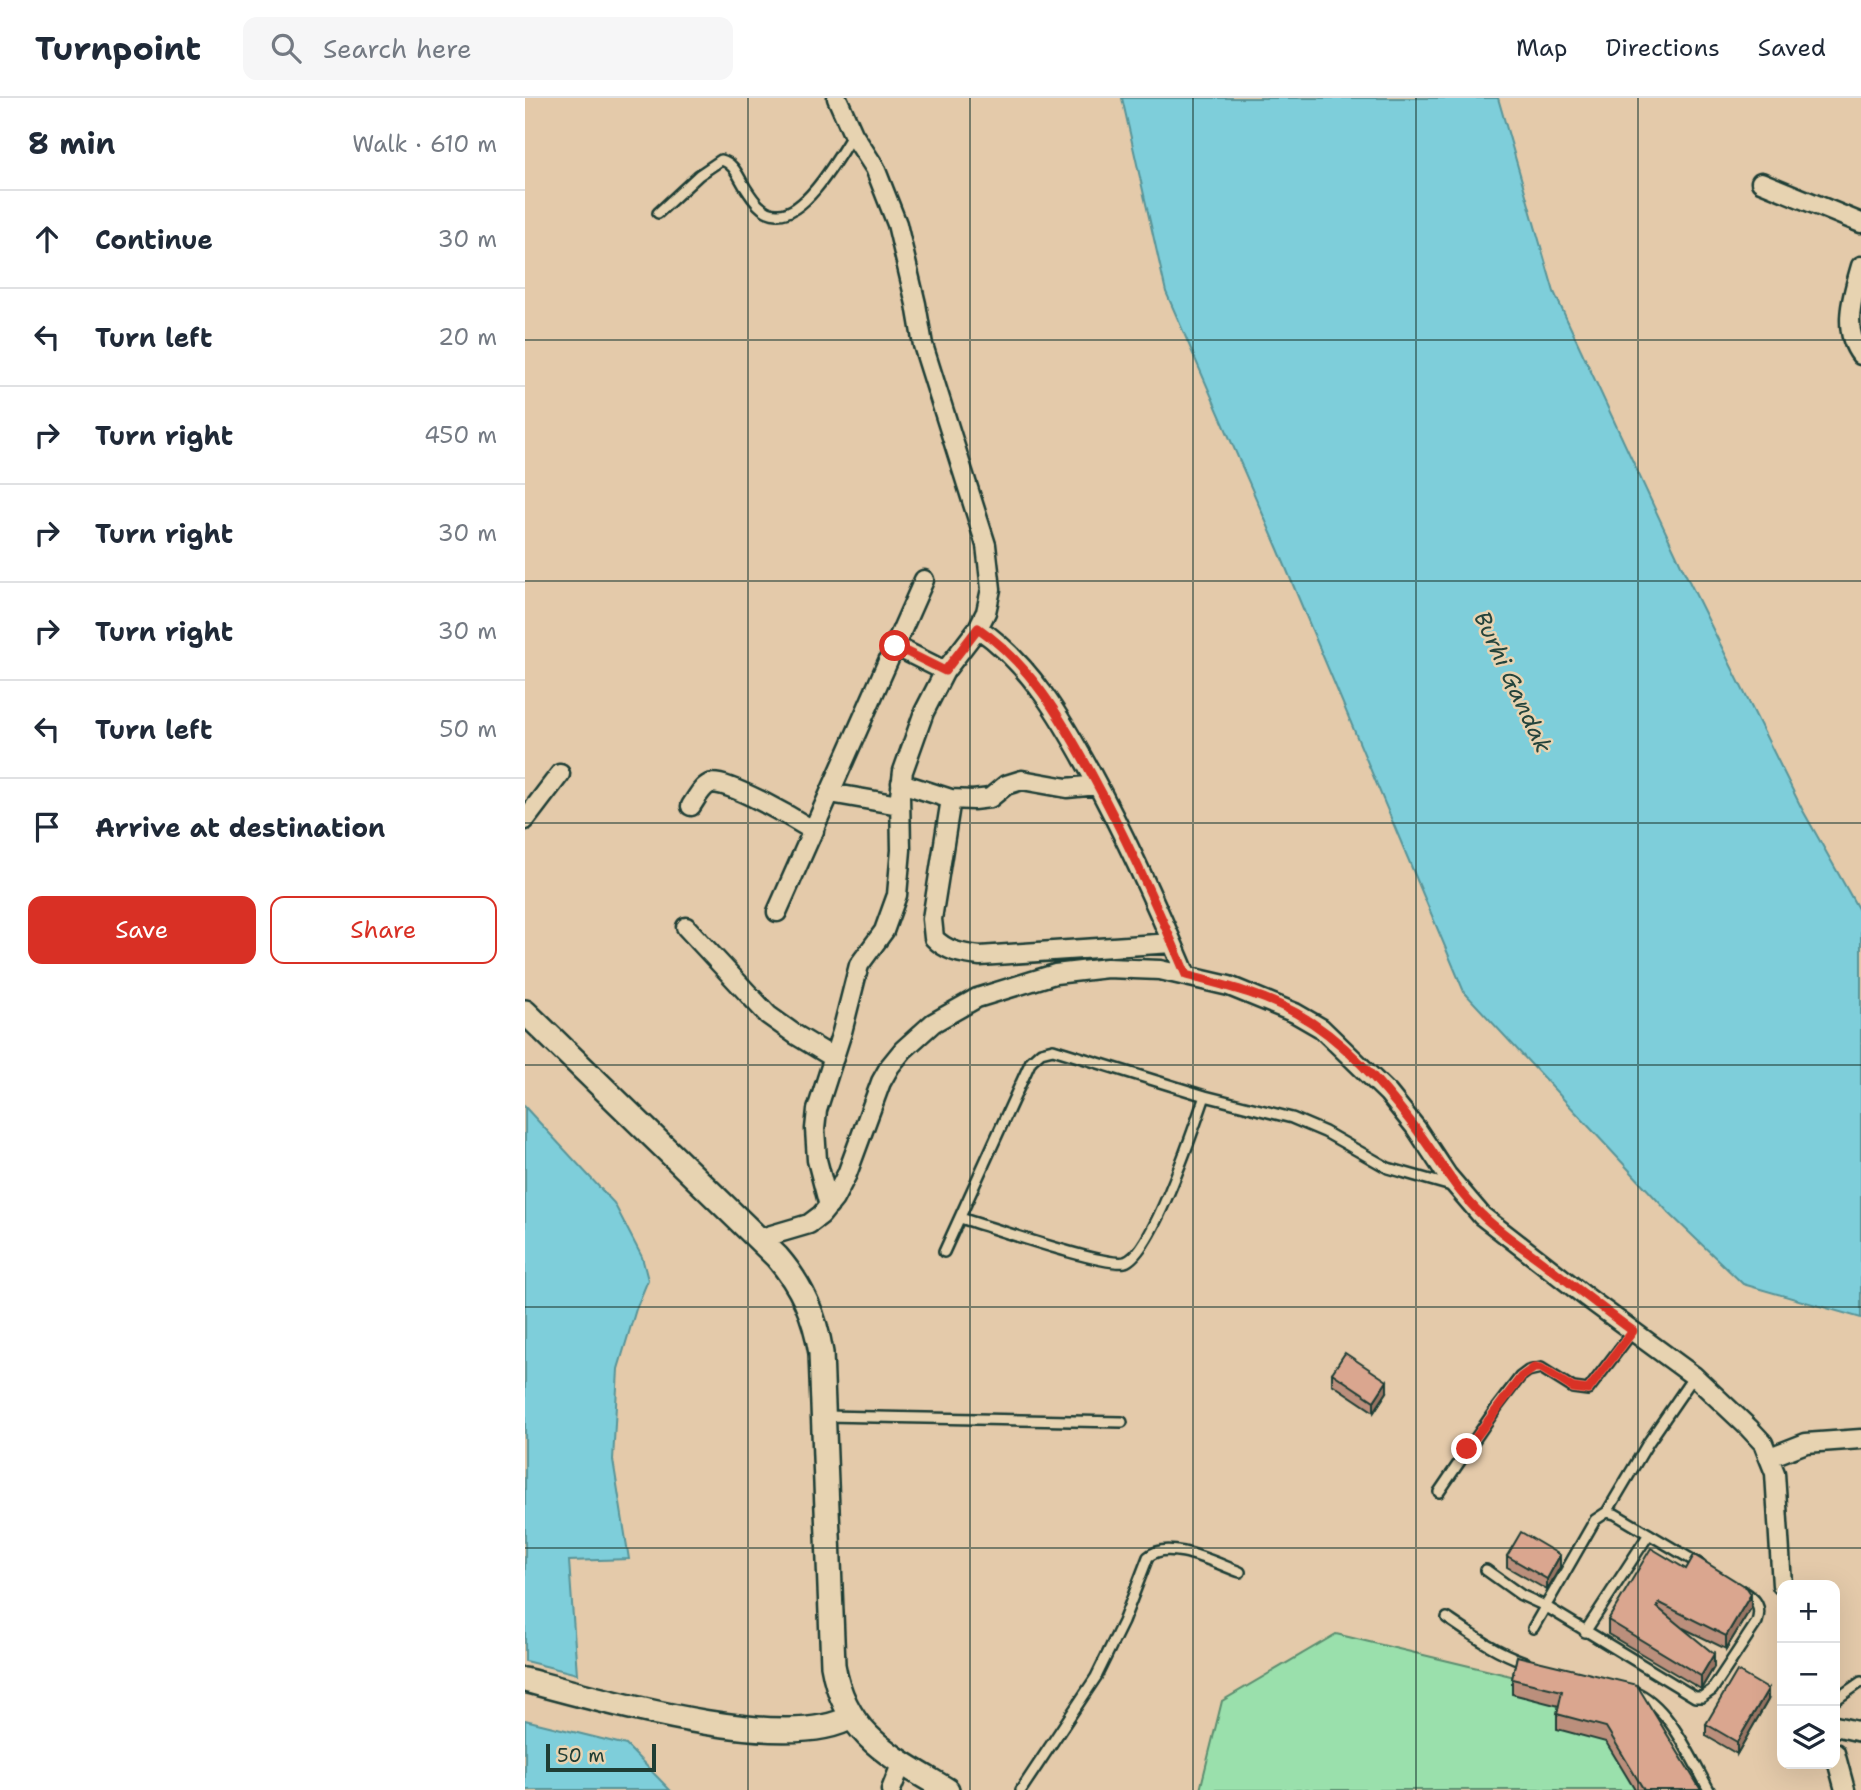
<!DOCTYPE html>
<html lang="en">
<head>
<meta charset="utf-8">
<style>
	:root { --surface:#fff; --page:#f6f6f7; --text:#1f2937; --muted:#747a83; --line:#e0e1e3; --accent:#d93025 }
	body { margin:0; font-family:"Shantell Sans",sans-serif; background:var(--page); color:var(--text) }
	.controls { position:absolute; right:21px; bottom:21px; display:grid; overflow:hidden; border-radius:14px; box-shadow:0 7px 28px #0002 }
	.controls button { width:63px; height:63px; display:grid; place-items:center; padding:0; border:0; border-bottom:2px solid var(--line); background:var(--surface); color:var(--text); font:35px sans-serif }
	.scale { position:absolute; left:21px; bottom:18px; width:110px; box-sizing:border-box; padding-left:7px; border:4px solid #1f3d34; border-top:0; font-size:19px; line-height:24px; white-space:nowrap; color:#1f3d34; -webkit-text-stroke:5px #e7d3b1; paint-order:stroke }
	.stop { position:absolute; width:21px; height:21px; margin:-16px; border:5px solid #d93025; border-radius:50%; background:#fff }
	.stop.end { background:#d93025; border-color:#fff; box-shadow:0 2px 7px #0008 }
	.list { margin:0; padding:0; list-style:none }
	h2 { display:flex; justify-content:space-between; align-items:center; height:91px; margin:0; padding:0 28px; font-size:30px }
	h2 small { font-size:23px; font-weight:400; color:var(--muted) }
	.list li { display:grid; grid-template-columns:46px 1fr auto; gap:21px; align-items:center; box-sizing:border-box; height:98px; padding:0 28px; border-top:2px solid var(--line) }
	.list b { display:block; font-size:26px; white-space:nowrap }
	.list em { font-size:23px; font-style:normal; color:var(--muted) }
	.actions { display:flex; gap:14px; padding:21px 28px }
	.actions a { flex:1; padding:16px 0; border:2px solid var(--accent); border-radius:14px; text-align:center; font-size:24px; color:var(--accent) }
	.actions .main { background:var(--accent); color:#fff }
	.icon { flex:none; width:38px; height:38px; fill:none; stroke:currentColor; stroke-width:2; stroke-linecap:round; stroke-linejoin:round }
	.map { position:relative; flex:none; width:1336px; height:1692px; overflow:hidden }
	header { display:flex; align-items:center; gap:42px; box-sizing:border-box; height:98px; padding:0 35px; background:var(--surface); border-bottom:2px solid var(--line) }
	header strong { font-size:33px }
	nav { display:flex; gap:38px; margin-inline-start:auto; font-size:24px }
	.search { width:490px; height:63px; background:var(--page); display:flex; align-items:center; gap:18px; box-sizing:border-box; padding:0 24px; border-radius:14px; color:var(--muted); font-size:26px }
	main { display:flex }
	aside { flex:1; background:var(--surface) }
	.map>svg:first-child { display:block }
	.green { fill:#9ae0ac; stroke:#5c8e70; stroke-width:2 }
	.water { fill:#7eceda; stroke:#589498; stroke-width:2 }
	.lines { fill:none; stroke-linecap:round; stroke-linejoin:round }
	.service-casing { stroke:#1f3d34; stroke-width:14 }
	.minor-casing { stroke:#1f3d34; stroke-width:23 }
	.tertiary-casing { stroke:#1f3d34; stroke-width:28 }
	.service { stroke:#e7d3b1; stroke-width:9 }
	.minor { stroke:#e7d3b1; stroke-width:18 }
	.tertiary { stroke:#e7d3b1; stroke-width:23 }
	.wall { fill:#bb8f7b; stroke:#1f3d34; stroke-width:2 }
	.shaded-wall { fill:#997464; stroke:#1f3d34; stroke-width:2 }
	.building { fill:#daa68f; stroke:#1f3d34; stroke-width:2 }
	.route { stroke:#d93025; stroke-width:9 }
	.grid { fill:none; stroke:#1f3d34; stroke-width:2; stroke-opacity:0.55 }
	.labels { text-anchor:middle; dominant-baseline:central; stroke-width:5; stroke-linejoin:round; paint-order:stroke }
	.water-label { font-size:23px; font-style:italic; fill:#24443c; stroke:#e7d3b1 }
</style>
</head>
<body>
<header>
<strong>Turnpoint</strong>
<div class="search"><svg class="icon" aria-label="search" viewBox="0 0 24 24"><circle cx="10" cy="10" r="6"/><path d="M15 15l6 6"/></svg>Search here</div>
<nav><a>Map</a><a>Directions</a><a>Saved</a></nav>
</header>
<main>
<aside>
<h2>8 min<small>Walk · 610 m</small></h2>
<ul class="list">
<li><svg class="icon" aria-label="ahead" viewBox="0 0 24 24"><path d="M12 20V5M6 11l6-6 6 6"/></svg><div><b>Continue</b></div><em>30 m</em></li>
<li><svg class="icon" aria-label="left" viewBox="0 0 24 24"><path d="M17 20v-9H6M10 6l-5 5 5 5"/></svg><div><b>Turn left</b></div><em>20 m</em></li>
<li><svg class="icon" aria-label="right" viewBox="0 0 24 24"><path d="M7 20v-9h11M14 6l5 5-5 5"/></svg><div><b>Turn right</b></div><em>450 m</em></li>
<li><svg class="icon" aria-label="right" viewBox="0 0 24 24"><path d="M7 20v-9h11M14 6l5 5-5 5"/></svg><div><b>Turn right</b></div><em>30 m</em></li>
<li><svg class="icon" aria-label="right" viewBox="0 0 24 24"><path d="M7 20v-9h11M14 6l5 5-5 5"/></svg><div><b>Turn right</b></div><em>30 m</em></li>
<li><svg class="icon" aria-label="left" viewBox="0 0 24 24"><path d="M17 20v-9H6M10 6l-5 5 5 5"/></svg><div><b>Turn left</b></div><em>50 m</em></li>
<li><svg class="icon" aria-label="arrive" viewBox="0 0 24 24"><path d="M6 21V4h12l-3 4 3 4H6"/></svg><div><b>Arrive at destination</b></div></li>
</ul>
<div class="actions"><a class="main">Save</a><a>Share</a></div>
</aside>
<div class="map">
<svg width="1336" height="1692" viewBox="0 0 1336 1692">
	<rect width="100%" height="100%" fill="#e4caaa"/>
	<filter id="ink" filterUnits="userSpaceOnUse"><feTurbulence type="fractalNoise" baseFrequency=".0143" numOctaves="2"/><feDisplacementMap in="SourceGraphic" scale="14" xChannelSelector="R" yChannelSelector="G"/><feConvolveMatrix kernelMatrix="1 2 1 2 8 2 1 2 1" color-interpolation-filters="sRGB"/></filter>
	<g filter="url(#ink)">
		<path class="green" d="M811 1536 990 1579 1166 1692H675L697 1603Z"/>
		<path class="water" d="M597 0H973L1029 194 1156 467 1277 711 1336 816V1220L1218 1186 1144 1115 939 894 753 451 641 194Z
			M0 1009 89 1105 117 1159 123 1182 111 1211 93 1271 88 1362 104 1461 44 1463 52 1576 0 1563Z
			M0 1622 101 1647 145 1692H0Z"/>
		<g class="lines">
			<g class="service-casing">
				<path id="service" d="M133 115 174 77 196 62C209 65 213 78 220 89 227 100 237 116 252 116 281 118 314 58 328 36
					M435 1120C463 1128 579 1169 600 1164 627 1156 670 1027 680 998
					M419 1154 506 963 516 954 528 951 680 998 767 1020 800 1034 863 1070 930 1089
					M300 1318 597 1324
					M914 1394 972 1309 995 1279 1003 1273 1016 1270 1048 1290 1063 1292 1108 1233
					M1082 1414 1123 1345 1169 1278
					M961 1472 996 1497 1020 1508 1170 1599H1177L1187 1592 1232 1524C1237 1508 1231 1501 1218 1493
					M922 1520C947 1537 971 1554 1000 1564
					M1008 1530 1070 1422 1082 1414 1090 1416 1176 1467
					M1060 1534 1124 1436
					M1108 1593C1143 1606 1166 1660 1184 1692
					M1310 1602 1336 1584
					M496 1692 571 1579 598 1524 623 1459C643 1440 692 1466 715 1474"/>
			</g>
			<g class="minor-casing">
				<path id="minor" d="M1236 84 1336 125
					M1336 168C1328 196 1316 232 1336 257
					M453 530C505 566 536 620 566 675 602 741 632 808 661 877
					M370 548 420 573
					M376 685 426 701 448 702 465 700 481 687 497 682 542 690 572 687
					M305 695 374 707
					M426 701 407 821 409 840C421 853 437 856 455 858L647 845
					M166 708C171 701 176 690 184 686 199 679 273 723 289 733
					M0 722 35 676
					M252 814 399 482
					M161 829 243 917 271 937 309 960
					M304 1108 292 1062 290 1031 292 1012 317 934 334 867 359 833 372 797 376 752 375 698 378 673 399 614 420 573 453 530 461 514 466 491 461 447 398 247 391 206 372 126 350 70 328 36 312 0
					M233 1141 284 1126 296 1117 309 1101 322 1076 356 984 365 968 378 952 408 925 452 900 530 876 582 870 635 872 704 888 770 915 796 930 863 995 891 1030 922 1077 957 1118 1060 1198 1169 1278 1224 1330 1238 1345 1250 1375 1257 1487
					M1245 1359 1281 1345 1336 1341
					M1310 1628 1336 1634
					M1310 1655 1320 1692
					M366 1692 377 1664"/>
			</g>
			<g class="tertiary-casing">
				<path id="tertiary" d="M0 914 252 1159C277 1188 290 1218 296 1255L308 1567C320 1638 366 1658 422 1692
					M0 1582C72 1601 262 1657 326 1619"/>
			</g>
			<use href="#service" class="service"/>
			<use href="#minor" class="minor"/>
			<use href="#tertiary" class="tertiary"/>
		</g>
		<path class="wall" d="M807 1275 862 1294 849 1314 807 1286Z
			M982 1458 1035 1469 1022 1492 982 1469Z
			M1161 1471 1226 1510 1201 1551 1158 1530 1189 1569 1176 1591 1083 1536V1522Z
			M992 1558 1176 1692H1110L1081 1644 1032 1631V1616L1034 1608 987 1596V1581Z
			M1243 1602 1212 1656 1181 1638V1626Z"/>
		<path class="shaded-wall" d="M862 1283V1294L849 1314V1303Z
			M1035 1457V1469L1022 1492V1481Z
			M1226 1496V1510L1201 1551V1538Z
			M1189 1556V1569L1176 1591V1578Z
			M1243 1591V1602L1212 1656V1644Z"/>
		<path class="building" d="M820 1255 862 1283 849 1303 807 1275Z
			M996 1434 1035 1457 1022 1481 982 1458Z
			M1126 1450 1161 1471 1169 1457 1222 1490 1226 1496 1201 1538 1135 1505 1132 1509 1189 1556 1176 1578 1083 1522Z
			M992 1558 1112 1587 1176 1692H1119L1081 1629 1032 1616 1037 1593 987 1581Z
			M1212 1573 1243 1591 1212 1644 1181 1626Z"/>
	</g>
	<g class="lines" filter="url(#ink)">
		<path class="route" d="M370 548 420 573 453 530C505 566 536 620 566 675 602 741 632 808 661 877 698 887 737 896 771 915 818 941 857 986 889 1028 912 1058 929 1091 957 1117 975 1135 999 1150 1020 1166 1049 1188 1078 1211 1108 1233L1063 1292 1048 1290 1016 1270H1009L996 1279 942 1351"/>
	</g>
	<path class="grid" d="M223 0V1692M445 0V1692M668 0V1692M891 0V1692M1113 0V1692M0 242H1336M0 483H1336M0 725H1336M0 967H1336M0 1209H1336M0 1450H1336"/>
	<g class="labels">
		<g class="water-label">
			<text transform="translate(988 584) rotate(65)">Burhi Gandak</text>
		</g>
	</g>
</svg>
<div class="controls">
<button>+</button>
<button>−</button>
<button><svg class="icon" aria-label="layers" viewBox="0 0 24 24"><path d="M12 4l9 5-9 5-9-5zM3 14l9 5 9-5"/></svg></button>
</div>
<div class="scale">50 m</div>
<div class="stop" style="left:370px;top:548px"></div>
<div class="stop end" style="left:942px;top:1351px"></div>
</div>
</main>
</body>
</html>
